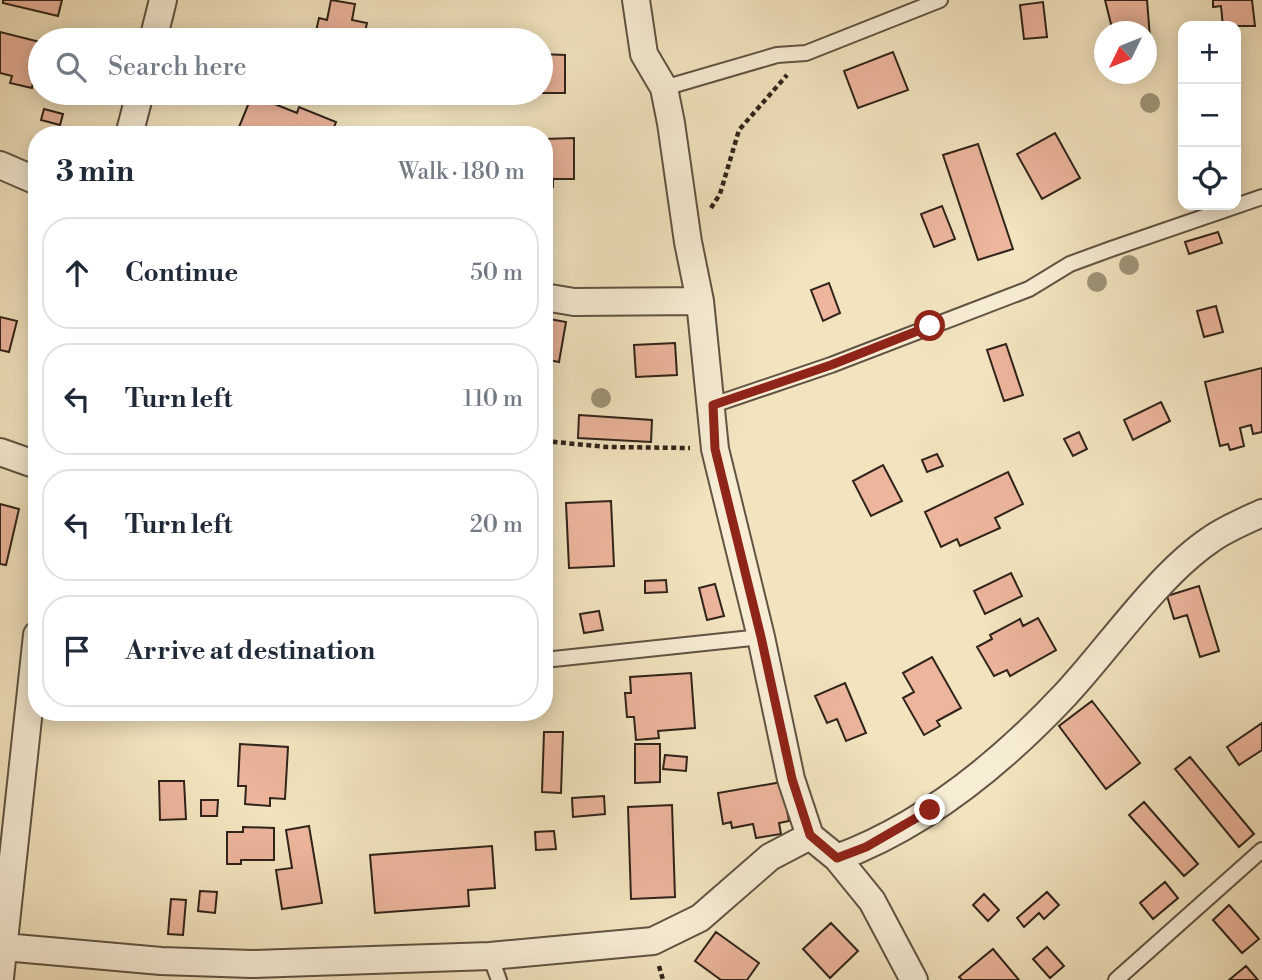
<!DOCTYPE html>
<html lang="en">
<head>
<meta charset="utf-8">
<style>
	:root { --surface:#fff; --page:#f6f6f7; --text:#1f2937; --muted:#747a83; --line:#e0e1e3 }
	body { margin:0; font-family:"Libre Bodoni",serif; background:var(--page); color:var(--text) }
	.controls { position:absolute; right:21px; top:21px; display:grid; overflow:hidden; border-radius:14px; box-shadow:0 4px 18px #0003 }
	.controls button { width:63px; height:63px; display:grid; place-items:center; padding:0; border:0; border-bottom:2px solid var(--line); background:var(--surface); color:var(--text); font:35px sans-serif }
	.compass { position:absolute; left:1094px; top:21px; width:63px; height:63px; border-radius:50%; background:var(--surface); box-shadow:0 4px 18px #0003; rotate:227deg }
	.stop { position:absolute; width:21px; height:21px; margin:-16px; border:5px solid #8f2418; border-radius:50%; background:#fff }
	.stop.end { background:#8f2418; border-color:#fff; box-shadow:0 2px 7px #0008 }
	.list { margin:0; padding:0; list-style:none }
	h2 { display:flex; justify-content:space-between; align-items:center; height:91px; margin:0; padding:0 28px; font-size:30px }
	h2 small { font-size:23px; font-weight:400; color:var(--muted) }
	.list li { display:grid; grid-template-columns:46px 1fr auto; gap:21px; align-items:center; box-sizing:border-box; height:112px; margin:0 14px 14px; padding:0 14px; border:2px solid var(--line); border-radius:28px }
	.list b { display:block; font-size:26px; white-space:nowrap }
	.list em { font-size:23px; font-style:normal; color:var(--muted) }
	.icon { flex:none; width:38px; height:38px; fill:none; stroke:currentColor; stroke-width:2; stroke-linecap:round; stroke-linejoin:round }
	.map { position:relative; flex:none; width:1262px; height:980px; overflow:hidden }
	.search { position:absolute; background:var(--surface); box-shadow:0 4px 18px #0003; left:28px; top:28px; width:525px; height:77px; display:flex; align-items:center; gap:18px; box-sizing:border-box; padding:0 24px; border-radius:38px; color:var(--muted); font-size:26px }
	.panel { position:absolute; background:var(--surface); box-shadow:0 4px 18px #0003; left:28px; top:126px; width:525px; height:595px; border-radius:28px }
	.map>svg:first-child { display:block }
	.building { fill:#ecb59c; stroke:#302319; stroke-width:2 }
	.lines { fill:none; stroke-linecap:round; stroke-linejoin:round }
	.lane-casing { stroke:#605342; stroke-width:18 }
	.street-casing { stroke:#605342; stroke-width:30 }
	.path { stroke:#302319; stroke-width:4.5; stroke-dasharray:5 3.5; stroke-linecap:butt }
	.lane { stroke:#f7edd5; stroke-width:14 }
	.street { stroke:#f7edd5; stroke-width:26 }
	.tree { fill:#9e9478 }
	.route { stroke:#8f2418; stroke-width:9 }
</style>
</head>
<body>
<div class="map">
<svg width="1262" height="980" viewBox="0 0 1262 980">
	<rect width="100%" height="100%" fill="#f2e4bf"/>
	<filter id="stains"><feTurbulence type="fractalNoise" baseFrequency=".00286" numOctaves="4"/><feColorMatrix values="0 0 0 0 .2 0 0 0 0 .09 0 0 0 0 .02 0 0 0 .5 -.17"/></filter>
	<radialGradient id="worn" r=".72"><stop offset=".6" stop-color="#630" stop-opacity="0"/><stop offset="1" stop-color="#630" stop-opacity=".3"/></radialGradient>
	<path class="building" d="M3 0H62L58 16 3 3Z
		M331 0 355 4 352 20 367 23 363 40H314L319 18 327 20Z
		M1105 0H1147L1151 50H1146V32H1113Z
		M1213 0H1252L1255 26H1223L1221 6 1213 7Z
		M1043 2 1047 37 1024 39 1020 5Z
		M0 32 40 42 32 88 10 83 12 76 0 73Z
		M893 52 908 90 858 108 844 71Z
		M541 54 565 55V93H541Z
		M252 95 297 113 299 107 336 122 331 135 237 132Z
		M44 109 63 114 60 125 41 120Z
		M1055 133 1080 178 1042 199 1017 154Z
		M574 138V179H553V187H544V139Z
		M978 144 1013 249 978 260 943 155Z
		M942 206 955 239 934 247 921 214Z
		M1218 232 1222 243 1189 254 1185 242Z
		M829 283 840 313 823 321 811 290Z
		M1216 306 1223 332 1204 337 1197 311Z
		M0 317 17 321 9 352 0 350Z
		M544 318 566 322 559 362 544 359Z
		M675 343 677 375 636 377 634 345Z
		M1006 344 1023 395 1004 401 987 350Z
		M1262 368V432L1253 434 1251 425 1240 428 1244 446 1230 450 1228 444 1220 446 1205 382Z
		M1161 402 1170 421 1133 440 1124 420Z
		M579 415 652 420 651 442 578 438Z
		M1079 432 1087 449 1073 456 1064 439Z
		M937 454 943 466 927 472 922 460Z
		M883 465 902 501 871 516 853 481Z
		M1008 472 1023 504 995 518 1000 528 960 546 957 539 941 547 925 512Z
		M611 501 614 566 569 568 566 503Z
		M0 504 19 509 6 565 0 564Z
		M1011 573 1022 596 985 614 974 591Z
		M666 580 667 592 645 593V581Z
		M715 584 724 616 707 620 699 588Z
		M1199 586 1219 651 1200 657 1187 615 1174 619 1167 596Z
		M599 611 603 630 584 633 580 614Z
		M1038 618 1056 650 1010 676 1007 670 994 676 977 647 992 639 990 635 1020 619 1023 626Z
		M932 657 961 708 937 721 940 726 924 735 903 698 914 692 903 673Z
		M691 673 695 728 658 731 659 738 636 740 634 717H627L625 693H631L630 677Z
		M845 683 866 733 846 741 837 719 827 723 815 696Z
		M1092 701 1140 763 1106 789 1059 726Z
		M1262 723V750L1239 765 1227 747Z
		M544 732H563L561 793 542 792Z
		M240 744 288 747 285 799 270 798V806L245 804 246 786H238Z
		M635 744H660V782L635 783Z
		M665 755 687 757 686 771 663 769Z
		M1190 757 1254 834 1239 847 1175 769Z
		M159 781H184L186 819 160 820Z
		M782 782 789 821 779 823 781 834 756 838 753 824 732 828 731 822 723 824 718 793Z
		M604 796 605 814 573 817 572 798Z
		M201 800H218L217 816H201Z
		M1144 802 1198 864 1184 876 1129 815Z
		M672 805 675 897 631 899 628 807Z
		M309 826 322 903 282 909 276 870 292 868 286 830Z
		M243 827 274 828V860H241V864H227V832H243Z
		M554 831 556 849 536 850 535 832Z
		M492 846 495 888 468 890 469 906 375 913 370 855Z
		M1165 882 1178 898 1153 919 1140 903Z
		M200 891 217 892 215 913 198 911Z
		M1047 892 1059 905 1044 919 1039 913 1024 927 1017 918Z
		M984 894 999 910 988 921 973 905Z
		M171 899 186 900 183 935 168 934Z
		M1229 905 1259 939 1242 953 1213 920Z
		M831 923 858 951 830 978 803 949Z
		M716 932 759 963 747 980H721L695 961Z
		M1047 947 1064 966 1050 978 1033 959Z
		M993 949 1019 980H962L959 977Z
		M1246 966 1258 980H1229Z"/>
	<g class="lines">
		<g class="lane-casing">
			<path id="lane" d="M664 88 777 55 806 53 940 0
				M713 405 831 365 1029 289 1070 264 1111 249 1262 197
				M544 660 761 637
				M490 956 499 980
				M1116 980 1262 850"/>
		</g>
		<g class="street-casing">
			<path id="street" d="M636 0 644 54 664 88 671 123 688 242 700 301 715 449 761 637 791 779 810 836 837 858 872 901 914 980
				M153 40 163 0
				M129 135 140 93
				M0 165 37 181
				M544 297 574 302 700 301
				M0 452 37 465
				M837 858C924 826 1002 762 1065 695 1109 648 1157 576 1210 540 1225 529 1245 521 1262 513
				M4 947 161 961 252 964 490 956 653 941 700 918 770 857 810 836
				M0 978 37 635"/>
		</g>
		<path class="path" d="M711 208 720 194 739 130 787 75
			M544 441 607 447 690 448
			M659 966 663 980"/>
		<use href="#lane" class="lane"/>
		<use href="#street" class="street"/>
	</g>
	<g class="tree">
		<circle cx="1150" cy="103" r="10"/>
		<circle cx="1129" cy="265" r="10"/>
		<circle cx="1097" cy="282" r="10"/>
		<circle cx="601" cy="398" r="10"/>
	</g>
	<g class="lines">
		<path class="route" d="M930 326 831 365 713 405 715 449 761 637 792 779 810 835 837 858 866 847 930 810"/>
	</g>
	<rect width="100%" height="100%" filter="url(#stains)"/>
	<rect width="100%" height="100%" fill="url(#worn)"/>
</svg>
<div class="controls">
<button>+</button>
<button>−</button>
<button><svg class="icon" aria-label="locate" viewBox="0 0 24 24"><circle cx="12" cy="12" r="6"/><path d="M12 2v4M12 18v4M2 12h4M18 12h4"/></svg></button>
</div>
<svg class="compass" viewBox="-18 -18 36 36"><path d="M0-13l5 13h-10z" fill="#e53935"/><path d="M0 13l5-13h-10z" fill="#747a83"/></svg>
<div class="stop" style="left:930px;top:326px"></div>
<div class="stop end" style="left:930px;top:810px"></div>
<div class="search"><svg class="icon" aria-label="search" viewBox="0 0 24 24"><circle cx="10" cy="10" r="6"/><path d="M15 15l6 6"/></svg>Search here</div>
<section class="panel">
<h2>3 min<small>Walk · 180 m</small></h2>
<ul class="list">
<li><svg class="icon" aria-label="ahead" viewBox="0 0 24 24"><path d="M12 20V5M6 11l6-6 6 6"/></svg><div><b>Continue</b></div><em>50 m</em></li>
<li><svg class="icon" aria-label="left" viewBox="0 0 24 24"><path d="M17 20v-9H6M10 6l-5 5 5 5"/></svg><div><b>Turn left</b></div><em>110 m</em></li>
<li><svg class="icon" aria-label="left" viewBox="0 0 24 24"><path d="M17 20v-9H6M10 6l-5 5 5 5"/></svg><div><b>Turn left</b></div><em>20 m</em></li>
<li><svg class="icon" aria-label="arrive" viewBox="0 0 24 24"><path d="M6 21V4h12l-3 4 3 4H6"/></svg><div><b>Arrive at destination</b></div></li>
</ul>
</section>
</div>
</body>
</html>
